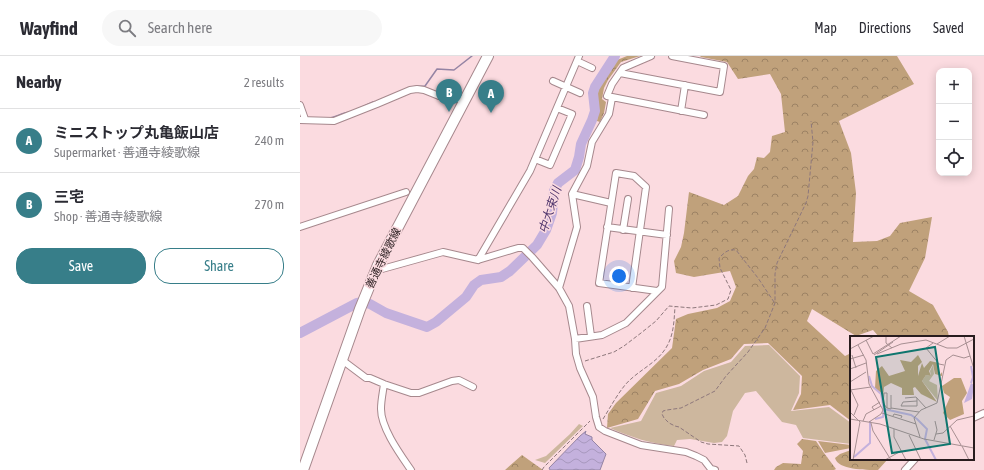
<!DOCTYPE html>
<html lang="en">
<head>
<meta charset="utf-8">
<style>
	:root { --surface:#fff; --page:#f7f7f7; --text:#2b2b33; --muted:#7c7c81; --line:#e1e1e2; --accent:#377e89 }
	body { margin:0; font-family:"Asap Condensed","Noto Sans JP",sans-serif; background:var(--page); color:var(--text) }
	.controls { position:absolute; right:12px; top:12px; display:grid; overflow:hidden; border-radius:8px; box-shadow:0 2px 10px #0003 }
	.controls button { width:36px; height:36px; display:grid; place-items:center; padding:0; border:0; border-bottom:1px solid var(--line); background:var(--surface); color:var(--text); font:20px sans-serif }
	.you { position:absolute; left:319px; top:220px; width:14px; height:14px; margin:-10px; border:3px solid #fff; border-radius:50%; background:#1a73e8; box-shadow:0 0 0 6px #1a73e833 }
	.badge { display:grid; place-items:center; width:26px; height:26px; border-radius:50%; background:var(--accent); color:#fff; font-size:13px; font-weight:700 }
	.pin { position:absolute; translate:-50% -33px; filter:drop-shadow(0 1px 2px #0008) }
	.pin::after { content:''; position:absolute; top:21px; width:14px; height:12px; background:inherit; clip-path:polygon(0 0,100% 0,50% 100%) }
	.list { margin:0; padding:0; list-style:none }
	h2 { display:flex; justify-content:space-between; align-items:center; height:52px; margin:0; padding:0 16px; font-size:17px }
	h2 small { font-size:13px; font-weight:400; color:var(--muted) }
	.list li { display:grid; grid-template-columns:26px 1fr auto; gap:12px; align-items:center; box-sizing:border-box; height:64px; padding:0 16px; border-top:1px solid var(--line) }
	.list b { display:block; font-size:15px; white-space:nowrap }
	.list p { margin:0; font-size:13px; white-space:nowrap; color:var(--muted) }
	.list em { font-size:13px; font-style:normal; color:var(--muted) }
	.actions { display:flex; gap:8px; padding:12px 16px }
	.actions a { flex:1; padding:9px 0; border:1px solid var(--accent); border-radius:16px; text-align:center; font-size:14px; color:var(--accent) }
	.actions .main { background:var(--accent); color:#fff }
	.icon { flex:none; width:22px; height:22px; fill:none; stroke:currentColor; stroke-width:2; stroke-linecap:round; stroke-linejoin:round }
	.map { position:relative; flex:none; width:684px; height:414px; overflow:hidden }
	header { display:flex; align-items:center; gap:24px; box-sizing:border-box; height:56px; padding:0 20px; background:var(--surface); border-bottom:1px solid var(--line) }
	header strong { font-size:19px }
	nav { display:flex; gap:22px; margin-inline-start:auto; font-size:14px }
	.search { width:280px; height:36px; background:var(--page); display:flex; align-items:center; gap:10px; box-sizing:border-box; padding:0 14px; border-radius:22px; color:var(--muted); font-size:15px }
	main { display:flex }
	aside { flex:1; background:var(--surface) }
	.map>svg:first-child { display:block }
	.green { fill:#cdb79e }
	.forest { fill:url(#forest-crowns) }
	.water { fill:url(#water-waves); stroke:#9584a4 }
	.lines { fill:none; stroke-linecap:round; stroke-linejoin:round }
	.stream { stroke:#9584a4; stroke-width:1.5 }
	.river { stroke:#c4b1dd; stroke-width:10 }
	.minor-casing { stroke:#a6888d; stroke-width:8 }
	.primary-casing { stroke:#a6888d; stroke-width:12 }
	.path { stroke:#8d777b; stroke-width:1; stroke-dasharray:4 2; stroke-linecap:butt }
	.minor { stroke:#fff; stroke-width:6 }
	.primary { stroke:#fff; stroke-width:10 }
	.labels { text-anchor:middle; dominant-baseline:central; stroke-width:3; stroke-linejoin:round; paint-order:stroke }
	.street-label { font-size:11px; fill:#281c1e; stroke:#fbdbe0 }
	.water-label { font-size:12px; font-style:italic; fill:#50366d; stroke:#fbdbe0 }
	.inset-river { fill:none; stroke:#c4b1dd; stroke-width:2 }
	.inset-road { fill:none; stroke:#a78f92; stroke-width:1 }
	.view { fill:#0f766e; fill-opacity:0.15; stroke:#0f766e; stroke-width:2 }
	.inset-edge { fill:none; stroke:#281c1e; stroke-width:2 }
</style>
</head>
<body>
<header>
<strong>Wayfind</strong>
<div class="search"><svg class="icon" aria-label="search" viewBox="0 0 24 24"><circle cx="10" cy="10" r="6"/><path d="M15 15l6 6"/></svg>Search here</div>
<nav><a>Map</a><a>Directions</a><a>Saved</a></nav>
</header>
<main>
<aside>
<h2>Nearby<small>2 results</small></h2>
<ul class="list">
<li><span class="badge">A</span><div><b>ミニストップ丸亀飯山店</b><p>Supermarket · 善通寺綾歌線</p></div><em>240 m</em></li>
<li><span class="badge">B</span><div><b>三宅</b><p>Shop · 善通寺綾歌線</p></div><em>270 m</em></li>
</ul>
<div class="actions"><a class="main">Save</a><a>Share</a></div>
</aside>
<div class="map">
<svg width="684" height="414" viewBox="0 0 684 414">
	<defs>
		<pattern id="forest-crowns" width="20" height="18" patternUnits="userSpaceOnUse"><rect width="20" height="18" fill="#c0a17b"/><path d="M2 6a3 3 0 1 1 6 0M12 15a3 3 0 1 1 6 0" fill="none" stroke="#9c8264"/></pattern>
		<pattern id="water-waves" width="16" height="10" patternUnits="userSpaceOnUse"><rect width="16" height="10" fill="#c4b1dd"/><path d="M0 5q4-4 8 0t8 0" fill="none" stroke="#a898bd"/></pattern>
	</defs>
	<rect width="100%" height="100%" fill="#fbdbe0"/>
	<path class="green" d="M469 289 500 320 499 337 491 355 529 351 551 367V388L503 382 496 369 482 366 456 335 445 337 433 355 427 380 422 386 414 387 390 383 377 384 374 390C352 388 330 381 310 372L341 365 356 337 381 330 404 315 431 306 445 290Z
		M279 368 283 370 245 407 235 404 246 400 270 378Z"/>
	<path class="forest" d="M327 0H340L321 6 308 24 304 32 302 43 306 46 304 57 300 66 297 65 298 57 297 36 300 28 317 4Z
		M400 0H597L614 28 539 65 551 97 556 137 553 186 577 185 590 180 600 167 632 161 625 202 609 235 633 249 648 276 649 281H579L573 274 556 280 512 253 507 265 545 300 551 297V365L530 349 493 354 501 338 502 320 468 287 444 288 431 303 403 314 379 328 355 335 338 363 307 372 308 358 316 347 372 292 376 263 388 258 417 252 430 245 436 231 430 215 394 221 376 217 374 205 381 191 384 177 389 136 424 149 438 140 448 120 454 113 457 101 464 102 470 96 472 80 485 76 481 38 470 18 438 23 427 6 401 1Z
		M502 383 516 385 524 397 536 413 534 414H474L476 411 483 407 501 408 503 395 497 388Z
		M518 385 551 389V392L525 397Z
		M551 394V403H588L578 414C565 414 538 414 535 402L540 398Z
		M222 399 243 414H205Z"/>
	<path class="water" d="M286 375 285 378 292 381V384L306 398 300 414H250L249 412 280 380Z"/>
	<g class="lines">
		<path class="stream" d="M110 31 125 30 137 13 154 14 172 0
			M60 52 73 46
			M30 62C37 61 43 56 51 56"/>
		<path class="river" d="M0 277 57 247 63 246 70 248 86 257 127 271 136 266 166 241 174 229 181 224 201 221 210 215 237 189 246 174 252 157 254 135 258 127 275 114 279 101 281 88 292 64 295 55 293 37 295 31 315 0"/>
		<g class="minor-casing">
			<path id="minor" d="M351 0 323 12 312 28 307 40 404 59
				M277 5 292 12
				M320 17 420 36 424 10 372 0
				M253 25 280 37
				M0 49 5 63
				M381 55 385 29
				M0 64 34 65 77 48 110 34 117 33 124 34 139 40 165 44
				M235 103 250 109 272 58 257 52
				M272 138 311 147
				M0 171 106 136
				M307 171 367 179
				M323 174 328 143
				M178 204 230 115 279 0
				M75 215 143 196 178 204 218 192H223L232 201 259 232 269 250 275 283 276 298 280 312 293 341 296 361 299 371 305 375 341 389 386 396 396 400 404 404 411 413 415 414
				M259 232 277 171 272 138 287 110 292 86 309 58 312 42
				M332 232 346 131 334 120 316 117 299 227 357 235
				M287 250 291 280
				M275 283 302 279 326 267 362 231 369 153
				M42 304 66 322H70L84 328 111 337H119L152 325 159 324 173 331
				M84 328C83 336 81 344 81 353 81 372 100 398 111 414
				M673 362 684 357
				M605 414 615 403"/>
		</g>
		<g class="primary-casing">
			<path id="primary" d="M3 414 60 253 78 209 188 0"/>
		</g>
		<path class="path" d="M285 305 314 296 324 290 341 277 356 265 369 250 392 252 416 249 428 243 431 234 420 212 419 202C425 196 428 193 436 194L458 222 474 246
			M303 363C310 352 321 331 331 323 343 312 359 305 367 290 374 278 374 264 375 251
			M447 407 445 399 439 390 408 388 401 386 379 371 375 370 369 367 364 362 362 358 363 355 367 354 381 352 415 335 426 320 448 296 465 272 475 247V218L477 207 506 147 508 140 513 86 511 65
			M242 414 244 411 290 365"/>
		<use href="#minor" class="minor"/>
		<use href="#primary" class="primary"/>
	</g>
	<g class="labels">
		<g class="street-label">
			<text transform="translate(83 202) rotate(-64)">善通寺綾歌線</text>
		</g>
		<g class="water-label">
			<text transform="translate(250 154) rotate(-72)">中大束川</text>
		</g>
	</g>
	<g transform="translate(550 280)">
		<rect width="124" height="124" fill="#fbdbe0"/>
		<path d="M83 29 84 38 79 45 87 49 88 65 72 45 76 39 81 40 80 35Z" fill="#cdb79e"/>
		<path d="M68 19 72 26 68 30V40L72 27 74 32 80 25 89 27 88 32 90 39 92 36V40L85 38 83 28 79 35 81 40 76 39 72 45 87 66 71 58 65 51 63 52 64 59H52V52L41 47 34 51 33 61 35 72 44 74 35 72 31 57 25 52 26 35 32 30 39 40 55 35 50 24 61 26ZM104 42H111L117 57 112 65 114 78 100 84 93 77 100 61 94 57 92 50Z" fill="#c0a17b"/>
		<path d="M121 47 124 49 122 63 114 67Z" fill="#c4b1dd"/>
		<path class="inset-river" d="M121 30 123 41 121 47M19 40 22 50 31 58 34 74 33 81 25 83M34 73 61 79 67 83 77 93 75 103 86 124M4 121 20 107V85"/>
		<path class="inset-road" d="M36 0V7L42 12M114 0 124 33M16 4 23 18 51 0M83 7 76 12 89 28 94 29M87 8 100 0M8 9 16 24 19 48 33 74 31 78 19 86M0 13 24 0M27 18 51 8 76 4 97 12H107L124 3M2 19 6 32M24 19 43 6M0 23 14 19M0 33 16 27M0 46 16 36M0 52 8 69 4 79M0 54 21 51M34 57H37V72L33 67ZM124 58V79M55 62 66 61 76 72M67 62V70H51L53 66 67 65M37 72 41 73V59M41 72 69 76M24 74 22 71 30 66M0 76 10 86 3 124M32 77 66 88M43 80 44 78 52 80 51 82M0 83 30 88 74 103 124 112M13 85 16 78 31 70M21 87 23 95 41 124M100 90 111 109M44 93V101L56 124M86 98 93 97 107 84 124 80M59 99 71 124M70 101 64 82 71 74 87 67 96 24 103 19 114 22 120 20M84 104 87 94 85 85M112 110 119 124M35 124 51 115"/>
		<path class="view" d="M85 11 100 108 42 117 26 21Z"/>
		<rect width="124" height="124" class="inset-edge"/>
	</g>
</svg>
<div class="controls">
<button>+</button>
<button>−</button>
<button><svg class="icon" aria-label="locate" viewBox="0 0 24 24"><circle cx="12" cy="12" r="6"/><path d="M12 2v4M12 18v4M2 12h4M18 12h4"/></svg></button>
</div>
<div class="you"></div>
<div class="pin badge" style="left:191px;top:57px">A</div>
<div class="pin badge" style="left:149px;top:56px">B</div>
</div>
</main>
</body>
</html>
